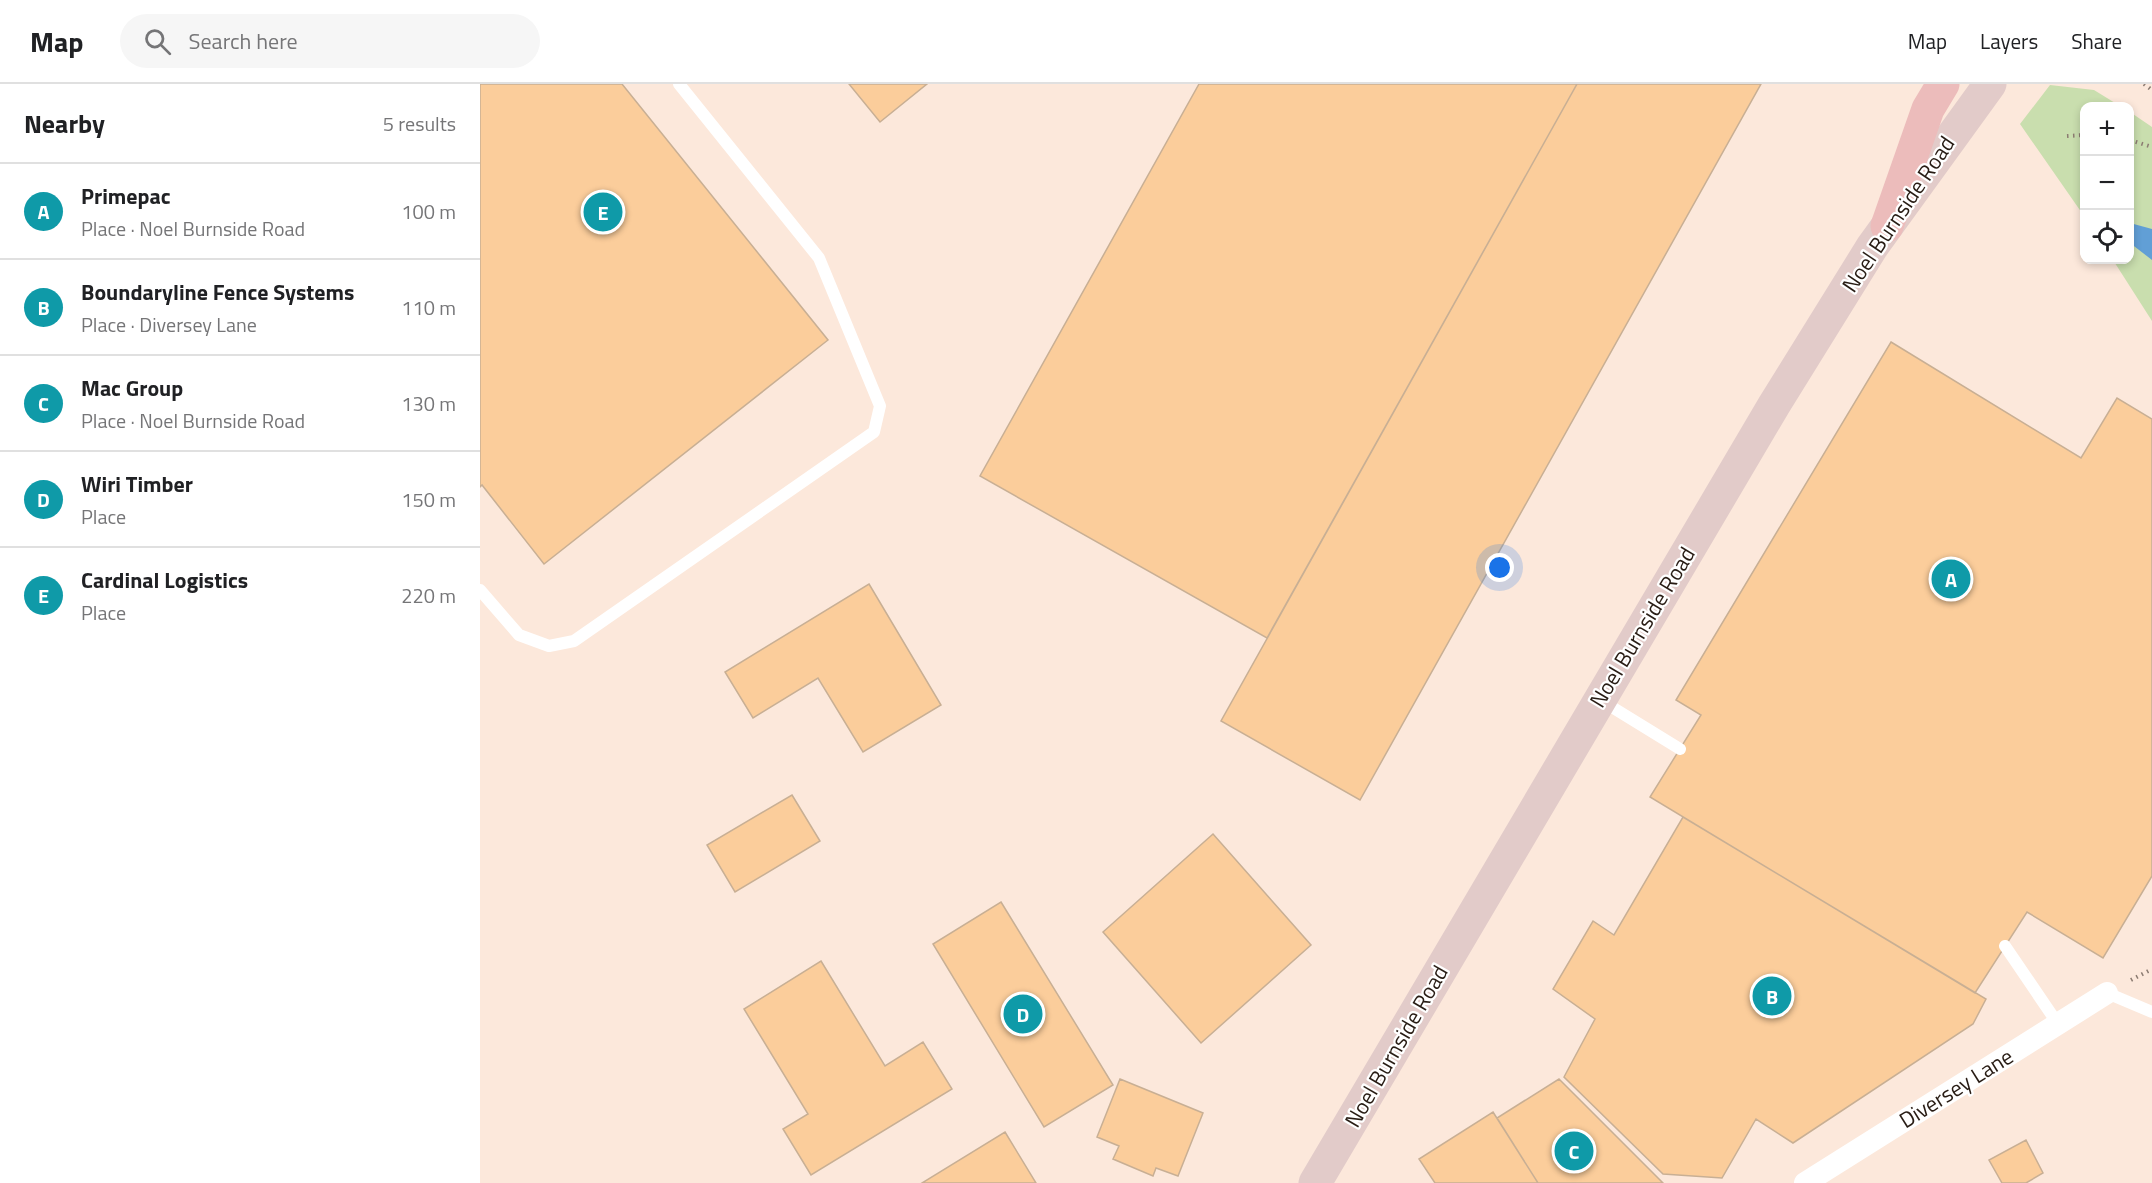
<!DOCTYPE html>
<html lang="en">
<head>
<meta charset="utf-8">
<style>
	:root { --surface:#fff; --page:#f6f6f6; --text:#202124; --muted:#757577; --line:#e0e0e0; --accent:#cd4071 }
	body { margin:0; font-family:"Titillium Web",sans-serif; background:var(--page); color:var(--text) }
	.controls { position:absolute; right:18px; top:18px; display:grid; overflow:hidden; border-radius:12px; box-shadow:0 3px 9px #0003 }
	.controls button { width:54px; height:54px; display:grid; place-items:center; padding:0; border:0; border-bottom:2px solid var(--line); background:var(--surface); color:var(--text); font:30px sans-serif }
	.you { position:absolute; left:1020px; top:484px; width:21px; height:21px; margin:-15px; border:4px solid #fff; border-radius:50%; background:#1a73e8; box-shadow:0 0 0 9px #1a73e833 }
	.badge { display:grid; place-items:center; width:39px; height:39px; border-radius:50%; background:var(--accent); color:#fff; font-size:20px; font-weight:700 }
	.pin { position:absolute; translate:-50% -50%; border:3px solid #fff; box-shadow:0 2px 6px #0006 }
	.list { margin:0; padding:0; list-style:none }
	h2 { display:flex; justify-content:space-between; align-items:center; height:78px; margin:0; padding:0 24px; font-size:26px }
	h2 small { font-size:20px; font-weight:400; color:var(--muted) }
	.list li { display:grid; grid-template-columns:39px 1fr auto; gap:18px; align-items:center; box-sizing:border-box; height:96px; padding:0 24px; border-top:2px solid var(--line) }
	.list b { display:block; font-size:22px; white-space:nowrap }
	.list p { margin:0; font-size:20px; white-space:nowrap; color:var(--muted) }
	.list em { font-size:20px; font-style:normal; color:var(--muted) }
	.icon { flex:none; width:33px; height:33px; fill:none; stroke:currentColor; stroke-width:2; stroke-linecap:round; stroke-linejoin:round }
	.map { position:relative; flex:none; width:1672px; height:1099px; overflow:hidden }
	header { display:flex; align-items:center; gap:36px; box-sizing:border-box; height:84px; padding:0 30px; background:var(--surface); border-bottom:2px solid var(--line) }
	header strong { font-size:28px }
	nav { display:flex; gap:33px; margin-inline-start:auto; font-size:21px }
	.search { width:420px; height:54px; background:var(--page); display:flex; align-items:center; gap:15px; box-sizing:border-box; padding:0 21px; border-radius:33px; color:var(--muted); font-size:22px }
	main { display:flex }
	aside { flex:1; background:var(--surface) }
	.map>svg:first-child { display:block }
	.green { fill:#c9deae }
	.water { fill:#619fd6 }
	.building { fill:#fbcd9b; stroke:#c8af94; stroke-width:1.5 }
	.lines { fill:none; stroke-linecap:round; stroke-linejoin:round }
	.path { stroke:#8c7c72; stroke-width:4; stroke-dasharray:1.5 4.5; stroke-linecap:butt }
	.lane { stroke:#fff; stroke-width:12 }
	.street { stroke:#fff; stroke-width:22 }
	.secondary { stroke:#e2cbc9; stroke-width:33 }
	.primary { stroke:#ecbcbb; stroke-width:33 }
	.labels { text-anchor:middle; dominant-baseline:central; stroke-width:4.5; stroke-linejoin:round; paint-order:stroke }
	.street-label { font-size:22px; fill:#281c14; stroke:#fff }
</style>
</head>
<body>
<header>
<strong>Map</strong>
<div class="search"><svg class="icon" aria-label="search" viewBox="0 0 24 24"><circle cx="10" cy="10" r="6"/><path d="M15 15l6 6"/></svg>Search here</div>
<nav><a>Map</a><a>Layers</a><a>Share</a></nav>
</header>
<main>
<aside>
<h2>Nearby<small>5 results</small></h2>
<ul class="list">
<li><span class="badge" style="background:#0f9aa8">A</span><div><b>Primepac</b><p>Place · Noel Burnside Road</p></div><em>100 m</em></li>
<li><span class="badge" style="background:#0f9aa8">B</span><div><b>Boundaryline Fence Systems</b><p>Place · Diversey Lane</p></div><em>110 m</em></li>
<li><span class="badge" style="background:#0f9aa8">C</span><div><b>Mac Group</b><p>Place · Noel Burnside Road</p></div><em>130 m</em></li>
<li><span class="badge" style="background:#0f9aa8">D</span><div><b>Wiri Timber</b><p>Place</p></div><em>150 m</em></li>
<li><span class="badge" style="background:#0f9aa8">E</span><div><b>Cardinal Logistics</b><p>Place</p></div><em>220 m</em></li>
</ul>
</aside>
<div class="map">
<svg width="1672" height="1099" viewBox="0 0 1672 1099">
	<rect width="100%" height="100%" fill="#fce8db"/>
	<path class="green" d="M1570 1 1614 6 1640 22H1604V132L1540 40Z
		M1650 28 1672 43V237L1633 176H1650Z"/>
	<path class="water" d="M1650 139 1672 145V176L1650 159Z"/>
	<path class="building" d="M0 0H142L348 256 64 480 2 401 0 403Z
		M369 0H447L400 38Z
		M719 0H1097L787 554 500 392Z
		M1097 0H1281L880 716 741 637Z
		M1411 258 1601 374 1637 314 1672 335V792L1623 874 1547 828 1495 909 1170 713 1221 631 1196 616Z
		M389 500 461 621 383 668 338 594 273 634 245 588Z
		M312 711 340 757 255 808 227 761Z
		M1203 733 1506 915 1493 940 1313 1059 1276 1035 1242 1094 1183 1090 1084 993 1115 935 1073 905 1113 837 1134 851Z
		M733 750 831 861 721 959 623 848Z
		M521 818 633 1001 564 1043 453 860Z
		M341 877 405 982 443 958 472 1005 331 1091 303 1045 328 1030 264 925Z
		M640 995 723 1029 698 1092 676 1084 673 1092 633 1075 639 1062 617 1053Z
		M1079 995 1183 1099H1058L1017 1034Z
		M1013 1028 1058 1099H955L939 1075Z
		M525 1048 556 1099H442Z
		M1546 1056 1563 1089 1546 1099H1522L1509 1076Z"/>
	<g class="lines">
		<path class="path" d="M1664 0 1672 6
			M1587 52 1604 51
			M1650 56 1672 63
			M1651 896 1672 885"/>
		<path class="lane" d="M0 506 39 551 69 562 94 557 394 348 400 322 339 174 199 0
			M1122 617 1200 665
			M1525 862 1578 940
			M1627 909 1672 928"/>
		<path class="street" d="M1325 1099 1627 909"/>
		<path class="secondary" d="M835 1099 1294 321 1392 163 1510 0"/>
		<path class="primary" d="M1407 142 1448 25 1463 0"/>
	</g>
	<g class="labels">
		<g class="street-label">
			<text transform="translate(1418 130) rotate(-56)">Noel Burnside Road</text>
			<text transform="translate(1162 543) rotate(-59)">Noel Burnside Road</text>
			<text transform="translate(916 962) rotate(-60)">Noel Burnside Road</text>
			<text transform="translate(1476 1004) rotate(-32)">Diversey Lane</text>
		</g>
	</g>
</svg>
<div class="controls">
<button>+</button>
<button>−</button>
<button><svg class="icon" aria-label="locate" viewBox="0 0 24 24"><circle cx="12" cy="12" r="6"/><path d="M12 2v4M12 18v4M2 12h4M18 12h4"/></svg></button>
</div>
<div class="you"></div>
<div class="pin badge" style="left:1471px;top:495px;background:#0f9aa8">A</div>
<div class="pin badge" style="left:1292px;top:912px;background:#0f9aa8">B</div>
<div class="pin badge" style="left:1094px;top:1067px;background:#0f9aa8">C</div>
<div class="pin badge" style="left:543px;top:930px;background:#0f9aa8">D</div>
<div class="pin badge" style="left:123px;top:128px;background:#0f9aa8">E</div>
</div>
</main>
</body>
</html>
